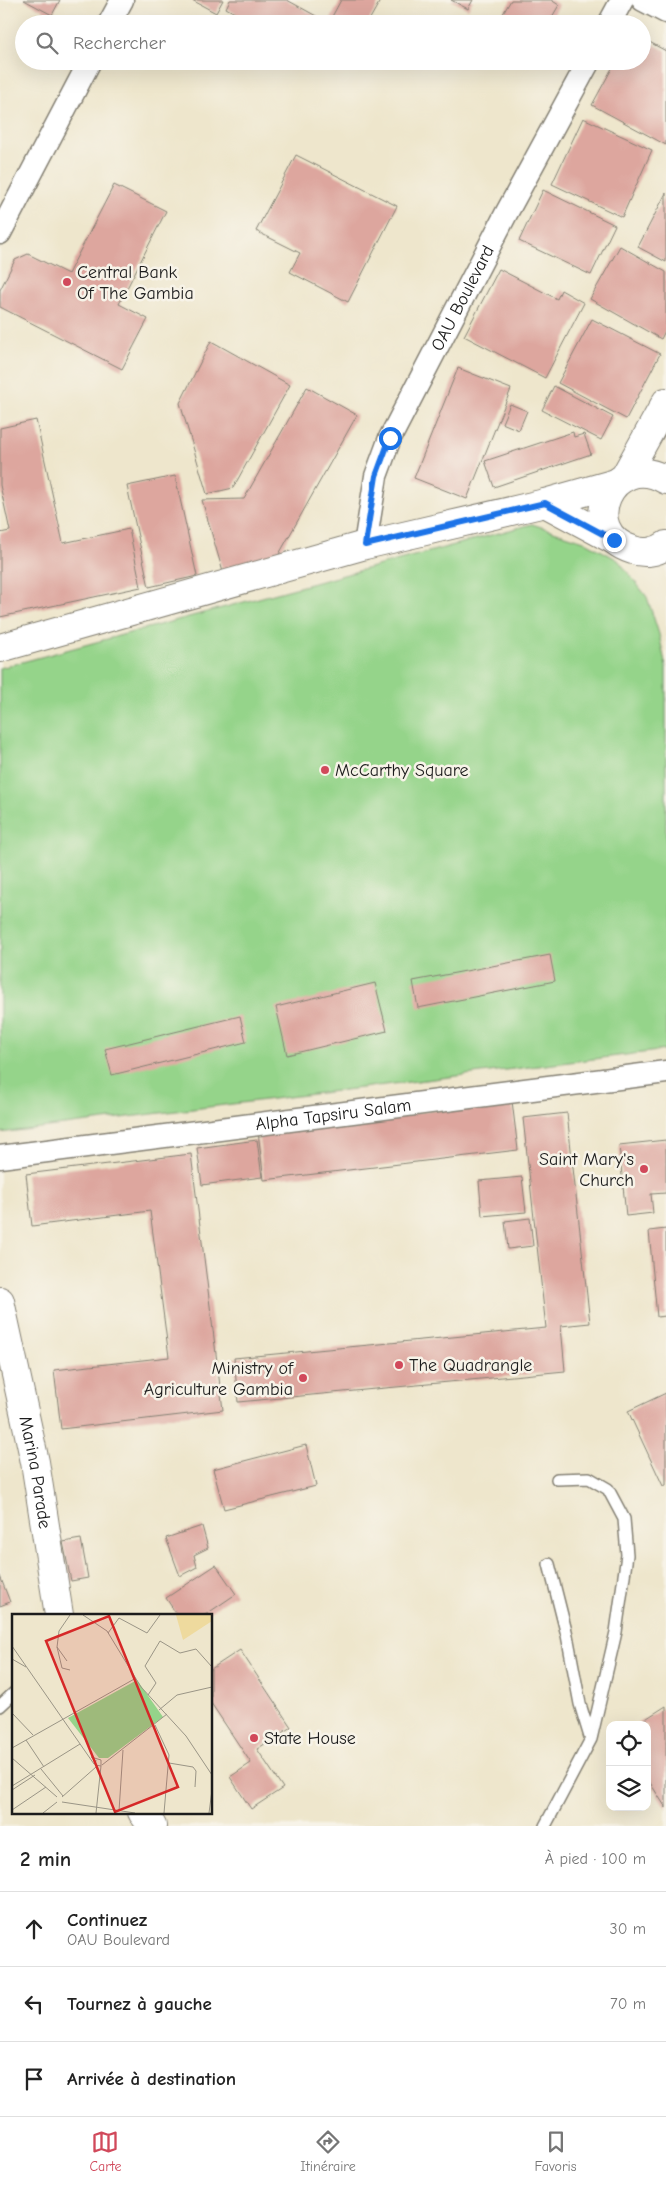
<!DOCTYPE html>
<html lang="fr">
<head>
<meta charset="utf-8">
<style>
	:root { --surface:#fff; --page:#f6f6f6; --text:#222; --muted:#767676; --line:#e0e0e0; --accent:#d1495b }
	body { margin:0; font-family:"Comic Neue",sans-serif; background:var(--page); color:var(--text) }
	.controls { position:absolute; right:15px; bottom:15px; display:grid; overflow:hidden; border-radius:10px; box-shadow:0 5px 20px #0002 }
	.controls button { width:45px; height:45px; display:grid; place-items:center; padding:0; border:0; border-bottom:1px solid var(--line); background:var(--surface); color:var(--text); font:25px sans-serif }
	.stop { position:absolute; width:15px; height:15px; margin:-11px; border:4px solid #1a73e8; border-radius:50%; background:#fff }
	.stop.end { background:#1a73e8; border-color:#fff; box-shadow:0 1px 5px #0008 }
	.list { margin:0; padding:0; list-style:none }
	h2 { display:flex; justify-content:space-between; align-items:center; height:65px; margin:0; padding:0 20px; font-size:21px }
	h2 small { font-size:16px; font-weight:400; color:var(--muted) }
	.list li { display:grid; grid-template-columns:32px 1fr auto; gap:15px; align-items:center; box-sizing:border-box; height:75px; padding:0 20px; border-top:1px solid var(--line) }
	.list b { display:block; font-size:19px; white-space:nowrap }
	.list p { margin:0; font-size:16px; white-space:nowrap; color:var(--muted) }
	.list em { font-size:16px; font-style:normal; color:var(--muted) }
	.icon { flex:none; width:28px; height:28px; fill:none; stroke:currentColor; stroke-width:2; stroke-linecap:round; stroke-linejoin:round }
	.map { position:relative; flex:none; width:666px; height:1826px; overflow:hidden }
	.search { position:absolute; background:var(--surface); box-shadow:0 5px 20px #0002; left:15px; right:15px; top:15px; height:55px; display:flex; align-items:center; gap:12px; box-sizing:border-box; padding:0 18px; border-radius:28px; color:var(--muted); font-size:19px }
	.sheet { height:290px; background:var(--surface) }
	nav { display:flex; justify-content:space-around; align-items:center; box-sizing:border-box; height:70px; border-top:1px solid var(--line); background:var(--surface); font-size:14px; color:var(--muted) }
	nav a { display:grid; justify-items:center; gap:2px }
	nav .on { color:var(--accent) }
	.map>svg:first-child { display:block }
	.garden { fill:#95d48a; stroke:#587853 }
	.building { fill:#dda69e }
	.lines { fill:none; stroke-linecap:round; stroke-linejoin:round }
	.service-casing { stroke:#858174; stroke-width:14 }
	.minor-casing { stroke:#858174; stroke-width:25 }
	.tertiary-casing { stroke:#858174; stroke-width:30 }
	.trunk-casing { stroke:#858174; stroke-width:30 }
	.service { stroke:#fff; stroke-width:11 }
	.minor { stroke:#fff; stroke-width:22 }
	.tertiary { stroke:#fff; stroke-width:28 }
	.trunk { stroke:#fff; stroke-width:28 }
	.route { stroke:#1a73e8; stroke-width:6 }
	.poi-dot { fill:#d1495b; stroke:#f7f3e8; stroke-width:2 }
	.labels { text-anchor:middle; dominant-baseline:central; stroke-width:5; stroke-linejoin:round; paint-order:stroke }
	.poi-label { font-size:18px; fill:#1c1c1c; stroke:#f7f3e8; text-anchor:start }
	.street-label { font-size:18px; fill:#1c1c1c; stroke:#f7f3e8 }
	.inset-road { fill:none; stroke:#9a9586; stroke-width:1 }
	.view { fill:#d62828; fill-opacity:0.15; stroke:#d62828; stroke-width:2.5 }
	.inset-edge { fill:none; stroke:#1c1c1c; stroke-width:2.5 }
</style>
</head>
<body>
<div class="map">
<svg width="666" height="1826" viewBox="0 0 666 1826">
	<rect width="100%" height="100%" fill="#f7f3e8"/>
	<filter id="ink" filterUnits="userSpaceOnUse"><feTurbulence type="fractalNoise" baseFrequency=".02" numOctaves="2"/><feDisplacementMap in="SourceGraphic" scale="10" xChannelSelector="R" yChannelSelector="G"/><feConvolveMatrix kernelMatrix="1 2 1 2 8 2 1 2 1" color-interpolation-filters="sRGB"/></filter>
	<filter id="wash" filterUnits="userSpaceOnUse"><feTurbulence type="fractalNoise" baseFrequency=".0096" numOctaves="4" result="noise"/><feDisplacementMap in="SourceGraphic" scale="20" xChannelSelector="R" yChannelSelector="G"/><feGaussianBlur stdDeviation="1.12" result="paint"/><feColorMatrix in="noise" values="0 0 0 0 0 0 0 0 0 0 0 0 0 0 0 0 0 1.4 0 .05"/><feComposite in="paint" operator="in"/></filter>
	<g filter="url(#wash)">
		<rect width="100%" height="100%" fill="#eee6cc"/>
		<path class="garden" d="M532 524 584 541 618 560 647 597 659 634 666 667V1050L0 1133V668Z"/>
		<g id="blocks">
			<path class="building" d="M24 0H60L52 15Z
				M192 0H223L216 13Z
				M230 0H287L318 17 314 24H254L226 8Z
				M341 0H378L380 1 367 24H328Z
				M451 0H473L468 9Z
				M511 0H551L559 5 548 24H497Z
				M642 38 666 51V145L592 105 616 61H642Z
				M327 61H348L343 70Z
				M583 118 652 150 622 217 552 184Z
				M296 155 397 206 348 302 290 272 300 253 256 231Z
				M114 185 166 211 119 304 148 319 122 369 0 307V290L15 260 28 254 68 274Z
				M543 190 615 225 591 275 519 241Z
				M666 193V262L638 247Z
				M620 246 666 272V329L661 339 590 299Z
				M499 269 557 299 561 290 584 303 545 378 464 336Z
				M592 319 660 354 626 419 558 383Z
				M211 341 290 385 233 488 207 494 180 403Z
				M458 368 511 389 467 499 414 478Z
				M554 386 613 417 601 440 542 410Z
				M307 387 357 415 278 556 223 572 202 500 244 499Z
				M510 404 527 411 519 430 502 423Z
				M36 420 63 543 129 529 141 587 0 617V533L10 531 0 485V428Z
				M573 432 574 437 584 434 591 454 494 487 485 461Z
				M175 476 197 576 149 587 127 486Z
				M550 955 555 981 418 1008 413 981Z
				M375 983 387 1031 287 1055 276 1007Z
				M240 1016 246 1042 112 1075 105 1049Z
				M512 1101 518 1150 264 1180 258 1132Z
				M567 1113 590 1323 561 1326 565 1371 238 1402 234 1358 546 1328 523 1118Z
				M257 1140 262 1177 202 1185 197 1148Z
				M666 1140V1193L651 1194 653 1213 626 1216 619 1145Z
				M191 1154 223 1410 61 1429 54 1370 169 1357 150 1211 32 1226 26 1174Z
				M522 1177 526 1212 482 1216 479 1181Z
				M530 1218 533 1246 508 1249 505 1221Z
				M666 1229V1316L657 1317 649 1231Z
				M666 1393V1485L663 1486 628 1411Z
				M306 1445 316 1486 224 1509 213 1469Z
				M202 1526 208 1548 194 1555 197 1567 180 1576 166 1538Z
				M81 1539 88 1578 71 1581 63 1542Z
				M216 1565 236 1594 205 1615H177L166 1598Z
				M0 1576 10 1602 0 1606Z
				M240 1650 291 1727 257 1749 283 1788 251 1809 230 1777 251 1763 211 1703V1669Z
				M666 1706V1808L647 1778V1725H636Z"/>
		</g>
	</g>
	<g filter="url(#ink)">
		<use href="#blocks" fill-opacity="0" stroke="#858174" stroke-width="1"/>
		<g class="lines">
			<g class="service-casing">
				<path id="service" d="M549 1564 567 1635 580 1704 590 1737
					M0 1706 14 1693
					M545 1826 591 1739 616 1632 627 1555 624 1519 608 1489 589 1478 557 1479"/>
			</g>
			<g class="minor-casing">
				<g id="minor">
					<path d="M643 0 666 12"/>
					<path d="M109 24 122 0"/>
					<path d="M609 24 622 0"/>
					<path d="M0 233 90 61"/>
					<path id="s1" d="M365 545 376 476 390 438 507 212 589 61"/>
					<path id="s2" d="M0 1157 666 1072"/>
				</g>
			</g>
			<g class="tertiary-casing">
				<g id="tertiary">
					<path d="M545 503 614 540"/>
					<path d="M0 648 365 545 545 503 616 483"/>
					<path id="s3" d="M0 1301 35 1462 59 1615"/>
					<path d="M142 1812 152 1826"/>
				</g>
			</g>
			<g class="trunk-casing">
				<path id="trunk" d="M624 478 666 402
					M666 480C611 448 575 533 633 550 644 554 657 552 666 545"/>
			</g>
			<use href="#service" class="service"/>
			<use href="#minor" class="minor"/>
			<use href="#tertiary" class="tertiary"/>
			<use href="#trunk" class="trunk"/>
		</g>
	</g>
	<g class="lines" filter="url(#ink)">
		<path class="route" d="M390 438 376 476 365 545 545 503 614 540"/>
	</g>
	<g class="poi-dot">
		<circle cx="67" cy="282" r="5"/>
		<circle cx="325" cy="770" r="5"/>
		<circle cx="644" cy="1169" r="5"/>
		<circle cx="399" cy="1365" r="5"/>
		<circle cx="303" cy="1378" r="5"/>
		<circle cx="254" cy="1738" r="5"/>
	</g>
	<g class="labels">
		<g class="poi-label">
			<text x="77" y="272">Central Bank<tspan x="77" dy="21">Of The Gambia</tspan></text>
			<text x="335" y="770">McCarthy Square</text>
			<text x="634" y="1159" text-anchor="end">Saint Mary's<tspan x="634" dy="21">Church</tspan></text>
			<text x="409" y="1365">The Quadrangle</text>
			<text x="293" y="1368" text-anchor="end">Ministry of<tspan x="293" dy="21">Agriculture Gambia</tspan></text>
			<text x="264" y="1738">State House</text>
		</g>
		<g class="street-label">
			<text stroke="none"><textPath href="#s1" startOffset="268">OAU Boulevard</textPath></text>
			<text stroke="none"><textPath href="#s2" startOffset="336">Alpha Tapsiru Salam</textPath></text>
			<text stroke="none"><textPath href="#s3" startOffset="175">Marina Parade</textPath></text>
		</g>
	</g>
	<g transform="translate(12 1614)">
		<rect width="200" height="200" fill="#eee6cc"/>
		<path d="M164 1H200V7L171 26Z" fill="#eeda9e"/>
		<path d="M125 66 151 103 96 144H87L56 104Z" fill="#95d48a"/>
		<path class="inset-road" d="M58 1 47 17 45 33 50 54 58 56M71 1 95 17 129 73 174 122 200 161M96 19 107 4 135 19 148 1M0 32 82 150M45 33 55 47M0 45 14 53M136 81 144 69 133 52 148 27 168 39 184 35 200 53M147 96 165 81 200 73M0 99 21 121M143 111 157 141 152 199M14 126 32 153M0 134 124 64M79 143 89 146V152L83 151 84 146M0 144 45 183M157 149 181 153 184 157 183 173M90 151 155 100M29 155 51 182M0 172 68 130M0 176 23 161M50 183 84 153M50 188 123 199M0 196 34 173M107 197 111 136M31 199 45 188M84 199 89 152M197 199 200 176"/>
		<path class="view" d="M97 2 166 173 103 198 34 27Z"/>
		<rect width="200" height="200" class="inset-edge"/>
	</g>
</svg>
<div class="controls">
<button><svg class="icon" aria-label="locate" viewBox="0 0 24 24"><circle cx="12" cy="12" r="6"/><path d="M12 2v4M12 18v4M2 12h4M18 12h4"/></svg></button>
<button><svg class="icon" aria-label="layers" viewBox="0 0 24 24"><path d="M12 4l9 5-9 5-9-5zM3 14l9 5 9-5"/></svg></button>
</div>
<div class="stop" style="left:390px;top:438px"></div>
<div class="stop end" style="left:614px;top:540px"></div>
<div class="search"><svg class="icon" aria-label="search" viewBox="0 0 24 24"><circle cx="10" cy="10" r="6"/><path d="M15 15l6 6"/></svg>Rechercher</div>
</div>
<section class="sheet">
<h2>2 min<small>À pied · 100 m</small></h2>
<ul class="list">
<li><svg class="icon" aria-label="ahead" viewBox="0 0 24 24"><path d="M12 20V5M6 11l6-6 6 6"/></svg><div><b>Continuez</b><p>OAU Boulevard</p></div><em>30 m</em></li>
<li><svg class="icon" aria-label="left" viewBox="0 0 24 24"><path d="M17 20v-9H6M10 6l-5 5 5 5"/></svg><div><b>Tournez à gauche</b></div><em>70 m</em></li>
<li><svg class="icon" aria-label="arrive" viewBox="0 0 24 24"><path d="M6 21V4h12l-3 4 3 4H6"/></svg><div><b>Arrivée à destination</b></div></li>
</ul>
</section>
<nav>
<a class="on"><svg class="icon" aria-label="map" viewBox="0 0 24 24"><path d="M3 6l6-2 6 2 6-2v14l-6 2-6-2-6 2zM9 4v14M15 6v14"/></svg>Carte</a>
<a><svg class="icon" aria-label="directions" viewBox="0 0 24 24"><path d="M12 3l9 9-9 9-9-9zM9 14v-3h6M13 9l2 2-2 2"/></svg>Itinéraire</a>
<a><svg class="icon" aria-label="saved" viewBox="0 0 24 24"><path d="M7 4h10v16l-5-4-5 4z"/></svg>Favoris</a>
</nav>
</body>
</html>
